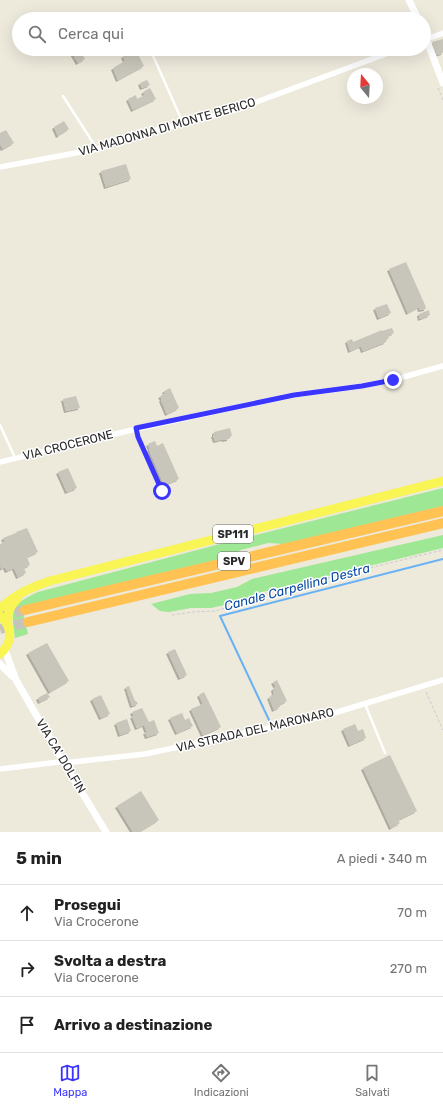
<!DOCTYPE html>
<html lang="it">
<head>
<meta charset="utf-8">
<style>
	:root { --surface:#fff; --page:#f6f6f6; --text:#222; --muted:#767676; --line:#e0e0e0; --accent:#3a35ff }
	body { margin:0; font-family:Rubik,sans-serif; background:var(--page); color:var(--text) }
	.compass { position:absolute; left:347px; top:68px; width:36px; height:36px; border-radius:50%; background:var(--surface); box-shadow:0 4px 16px #0002; rotate:342deg }
	.stop { position:absolute; width:12px; height:12px; margin:-9px; border:3px solid #3a35ff; border-radius:50%; background:#fff }
	.stop.end { background:#3a35ff; border-color:#fff; box-shadow:0 1px 4px #0008 }
	.list { margin:0; padding:0; list-style:none }
	h2 { display:flex; justify-content:space-between; align-items:center; height:52px; margin:0; padding:0 16px; font-size:17px }
	h2 small { font-size:13px; font-weight:400; color:var(--muted) }
	.list li { display:grid; grid-template-columns:26px 1fr auto; gap:12px; align-items:center; box-sizing:border-box; height:56px; padding:0 16px; border-top:1px solid var(--line) }
	.list b { display:block; font-size:15px; white-space:nowrap }
	.list p { margin:0; font-size:13px; white-space:nowrap; color:var(--muted) }
	.list em { font-size:13px; font-style:normal; color:var(--muted) }
	.icon { flex:none; width:22px; height:22px; fill:none; stroke:currentColor; stroke-width:2; stroke-linecap:round; stroke-linejoin:round }
	.map { position:relative; flex:none; width:443px; height:832px; overflow:hidden }
	.search { position:absolute; background:var(--surface); box-shadow:0 4px 16px #0002; left:12px; right:12px; top:12px; height:44px; display:flex; align-items:center; gap:10px; box-sizing:border-box; padding:0 14px; border-radius:22px; color:var(--muted); font-size:15px }
	.sheet { height:220px; background:var(--surface) }
	nav { display:flex; justify-content:space-around; align-items:center; box-sizing:border-box; height:56px; border-top:1px solid var(--line); background:var(--surface); font-size:11px; color:var(--muted) }
	nav a { display:grid; justify-items:center; gap:2px }
	nav .on { color:var(--accent) }
	.map>svg:first-child { display:block }
	.green { fill:#9ee794 }
	.lines { fill:none; stroke-linecap:round; stroke-linejoin:round }
	.stream { stroke:#67b2f5; stroke-width:2 }
	.building { fill:#c8c5ba; filter:url(#shadow) }
	.motorway-tunnel { stroke:#c6c3b8; stroke-width:10; stroke-dasharray:10 5; stroke-linecap:butt }
	.path { stroke:#ccc; stroke-width:1; stroke-dasharray:3 2; stroke-linecap:butt }
	.service { stroke:#fff; stroke-width:2.5 }
	.minor { stroke:#fff; stroke-width:5.5 }
	.tertiary { stroke:#fff; stroke-width:7 }
	.primary { stroke:#f8f554; stroke-width:9 }
	.motorway { stroke:#ffc253; stroke-width:10 }
	.route { stroke:#3a35ff; stroke-width:5 }
	.labels { text-anchor:middle; dominant-baseline:central; stroke-width:3; stroke-linejoin:round; paint-order:stroke }
	.shield { fill:#fff; stroke:#6a6a6a; stroke-width:1 }
	.shield-label { font-size:11px; font-weight:bold; fill:#2a2a2a }
	.street-label { font-size:12px; fill:#2a2a2a; stroke:#fff }
	.water-label { font-size:13px; font-style:italic; fill:#064ba2; stroke:#fff }
</style>
</head>
<body>
<div class="map">
<svg width="443" height="832" viewBox="0 0 443 832">
	<defs>
		<filter id="shadow"><feDropShadow dx="-2" dy="2" stdDeviation="0" flood-color="#0004"/></filter>
	</defs>
	<rect width="100%" height="100%" fill="#ede9db"/>
	<path class="green" d="M443 488V506L284 544 268 543 241 550 225 558 22 607 28 634 15 638C11 609 10 605 38 592L216 545Z
		M443 535V548L258 593 238 602 211 608H191L169 612 160 611 151 604 190 594 211 593 237 587 252 579Z"/>
	<g class="lines">
		<path class="stream" d="M269 720 220 616 443 559"/>
	</g>
	<path class="building" d="M443 39V53L437 55 432 42Z
		M75 49H79L85 59 78 63 71 51Z
		M136 50 144 66 118 80 113 68 125 61 123 56Z
		M147 80 150 85 142 88 140 83Z
		M150 88 156 99 133 110 128 99 136 95 137 99 145 95 143 92Z
		M64 121 69 129 58 136 54 127Z
		M6 130 14 143 3 149 0 144V133Z
		M126 164 131 179 106 187 101 171Z
		M406 262 425 305 426 309 420 310 419 307 408 313 389 269Z
		M387 304 391 313 379 318 375 308Z
		M429 310 430 315 420 319 419 314Z
		M392 328 394 333 388 336 389 338 386 340V342L363 351 361 346 350 351 347 341 352 339 353 342 382 330V331Z
		M170 388 179 408 167 414 161 400 162 399 160 396 165 394 164 391Z
		M76 396 80 408 66 411 63 399Z
		M230 428 232 436 229 437V439L224 440V439L215 441 213 435H214V432Z
		M155 441 157 446 163 443 179 479 164 485 149 450 150 449 148 444Z
		M68 468 77 488 67 492 58 472Z
		M27 528 38 552 27 557 30 565 24 568 26 573 18 577 14 568 7 571 5 567 1 569 0 544 5 542 3 538 16 533 17 536H18L16 532Z
		M47 643 69 681 50 692 28 653Z
		M175 649 187 675 180 678 168 652Z
		M277 680 287 701 279 705 280 707 274 710 269 697 274 695 273 693H274L273 689 276 687 273 682Z
		M129 686 135 701H136L138 704 132 706 126 687Z
		M204 692 221 727 203 735 191 709 203 704 199 695Z
		M47 693 50 697 40 702 38 698Z
		M101 695 110 714 101 718 92 699Z
		M142 708 149 722 154 720 159 733 147 737 145 732H147L144 725 137 728 132 716H134L132 712Z
		M182 713 185 720 189 718 193 726 177 733 170 718Z
		M127 719 131 731 120 735 116 723Z
		M355 724 358 731 363 729 366 738 350 745 343 729Z
		M390 755 417 811 398 820 400 823 391 828 363 768Z
		M141 791 159 820 139 832H133L117 806Z"/>
	<g class="lines">
		<path class="motorway-tunnel" d="M0 616 25 610
			M0 629 28 622"/>
		<path class="path" d="M438 88 443 100
			M172 615 193 612 215 611 237 605 249 599 267 593 443 550
			M426 692 443 730"/>
		<path class="service" d="M150 49 183 123
			M63 96 97 149
			M0 425 15 458
			M136 429 139 437 162 491
			M365 704 385 753"/>
		<path class="minor" d="M424 40 443 33
			M0 167 97 149 141 134 235 110 399 49
			M0 462 136 429 218 411 294 395 362 386 393 380 443 366
			M0 769 59 762 64 763 145 754 321 717 443 680"/>
		<path class="tertiary" d="M409 0 418 19
			M424 33 443 83
			M5 650 16 680 64 763 106 832
			M0 664 12 676"/>
		<path class="primary" d="M0 608C17 594 29 588 50 581L443 481
			M0 616C13 627 13 642 0 654
			M8 625C7 612 9 608 17 599"/>
		<path class="motorway" d="M25 610 443 511
			M28 622 443 523"/>
	</g>
	<g class="lines">
		<path class="route" d="M162 491 138 437 136 428 294 395 362 386 393 380"/>
	</g>
	<g class="labels">
		<g class="shield">
			<rect x="213" y="525" width="40" height="18" rx="3"/>
			<rect x="218" y="552" width="32" height="18" rx="3"/>
		</g>
		<g class="shield-label">
			<text x="233" y="534">SP111</text>
			<text x="234" y="561">SPV</text>
		</g>
		<g class="street-label">
			<text transform="translate(167 127) rotate(-16)">VIA MADONNA DI MONTE BERICO</text>
			<text transform="translate(68 445) rotate(-14)">VIA CROCERONE</text>
			<text transform="translate(255 730) rotate(-13)">VIA STRADA DEL MARONARO</text>
			<text transform="translate(61 756) rotate(59)">VIA CA' DOLFIN</text>
		</g>
		<g class="water-label">
			<text transform="translate(297 587) rotate(-15)">Canale Carpellina Destra</text>
		</g>
	</g>
</svg>
<svg class="compass" viewBox="-18 -18 36 36"><path d="M0-13l5 13h-10z" fill="#e53935"/><path d="M0 13l5-13h-10z" fill="#767676"/></svg>
<div class="stop" style="left:162px;top:491px"></div>
<div class="stop end" style="left:393px;top:380px"></div>
<div class="search"><svg class="icon" aria-label="search" viewBox="0 0 24 24"><circle cx="10" cy="10" r="6"/><path d="M15 15l6 6"/></svg>Cerca qui</div>
</div>
<section class="sheet">
<h2>5 min<small>A piedi · 340 m</small></h2>
<ul class="list">
<li><svg class="icon" aria-label="ahead" viewBox="0 0 24 24"><path d="M12 20V5M6 11l6-6 6 6"/></svg><div><b>Prosegui</b><p>Via Crocerone</p></div><em>70 m</em></li>
<li><svg class="icon" aria-label="right" viewBox="0 0 24 24"><path d="M7 20v-9h11M14 6l5 5-5 5"/></svg><div><b>Svolta a destra</b><p>Via Crocerone</p></div><em>270 m</em></li>
<li><svg class="icon" aria-label="arrive" viewBox="0 0 24 24"><path d="M6 21V4h12l-3 4 3 4H6"/></svg><div><b>Arrivo a destinazione</b></div></li>
</ul>
</section>
<nav>
<a class="on"><svg class="icon" aria-label="map" viewBox="0 0 24 24"><path d="M3 6l6-2 6 2 6-2v14l-6 2-6-2-6 2zM9 4v14M15 6v14"/></svg>Mappa</a>
<a><svg class="icon" aria-label="directions" viewBox="0 0 24 24"><path d="M12 3l9 9-9 9-9-9zM9 14v-3h6M13 9l2 2-2 2"/></svg>Indicazioni</a>
<a><svg class="icon" aria-label="saved" viewBox="0 0 24 24"><path d="M7 4h10v16l-5-4-5 4z"/></svg>Salvati</a>
</nav>
</body>
</html>
